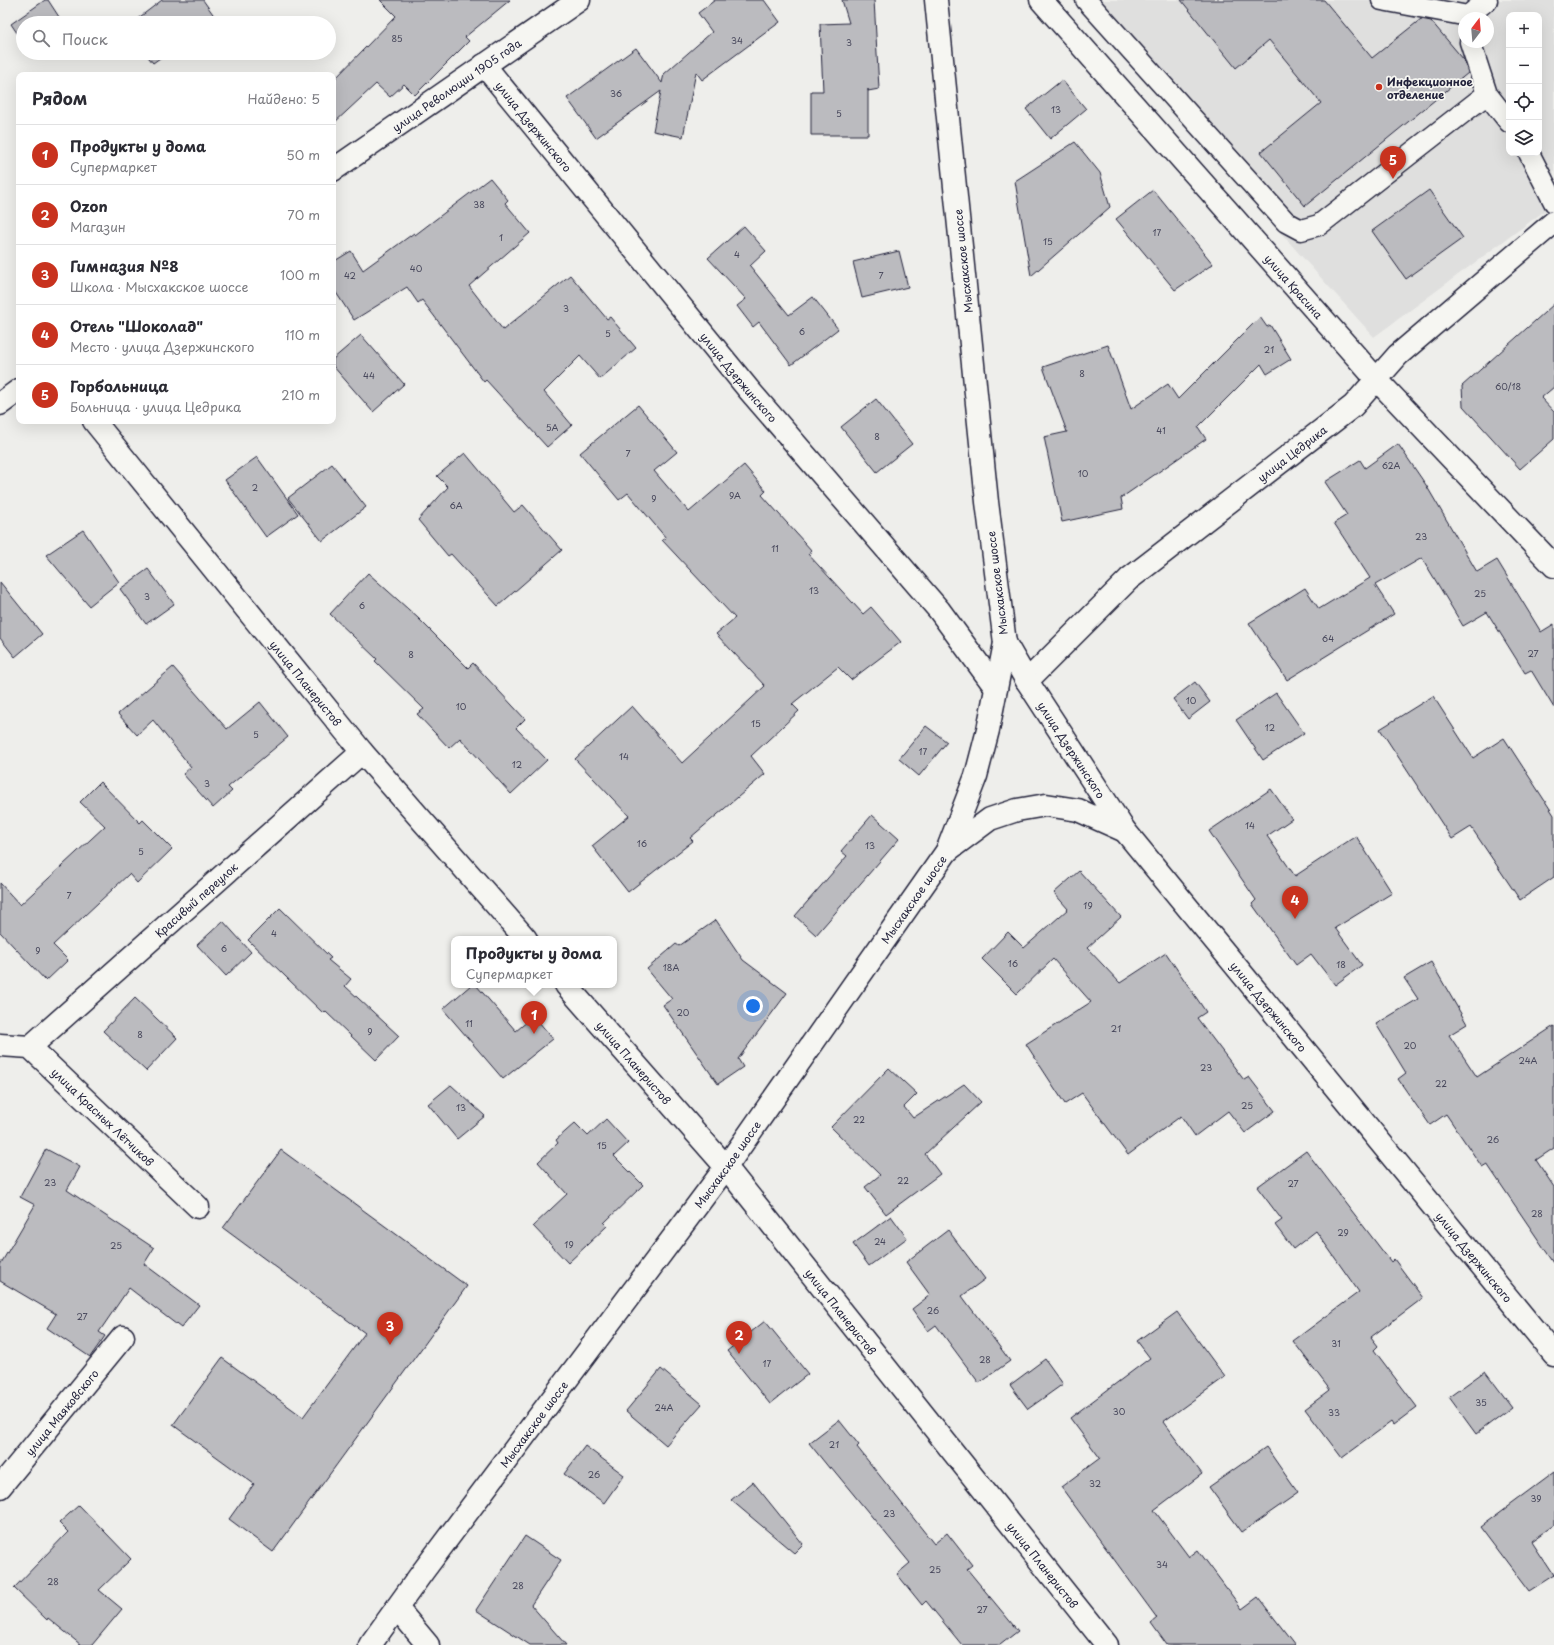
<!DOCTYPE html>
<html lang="ru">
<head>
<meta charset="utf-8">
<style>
	:root { --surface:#fff; --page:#f2f2f3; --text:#2b2b33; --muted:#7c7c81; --line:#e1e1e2; --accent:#c8321e }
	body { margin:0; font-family:"Playpen Sans",sans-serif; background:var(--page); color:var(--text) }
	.controls { position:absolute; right:12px; top:12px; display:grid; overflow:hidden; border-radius:8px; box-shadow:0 4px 16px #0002 }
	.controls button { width:36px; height:36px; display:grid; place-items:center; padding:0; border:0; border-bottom:1px solid var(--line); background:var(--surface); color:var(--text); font:20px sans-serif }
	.compass { position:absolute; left:1458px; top:12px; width:36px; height:36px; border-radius:50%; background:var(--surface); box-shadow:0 4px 16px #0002; rotate:16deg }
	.you { position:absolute; left:753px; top:1006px; width:14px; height:14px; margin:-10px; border:3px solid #fff; border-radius:50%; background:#1a73e8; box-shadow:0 0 0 6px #1a73e833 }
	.badge { display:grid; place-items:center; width:26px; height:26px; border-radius:50%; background:var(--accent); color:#fff; font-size:13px; font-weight:700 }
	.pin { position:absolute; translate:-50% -33px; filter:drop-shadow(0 1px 2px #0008) }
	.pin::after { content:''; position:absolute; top:21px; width:14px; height:12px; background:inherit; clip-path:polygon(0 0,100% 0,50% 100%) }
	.popup { position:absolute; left:451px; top:936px; width:166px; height:52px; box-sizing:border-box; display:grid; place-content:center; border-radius:8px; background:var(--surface); filter:drop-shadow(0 1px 3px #0005); font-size:13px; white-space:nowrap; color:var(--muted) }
	.popup b { font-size:15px; color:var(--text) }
	.popup::after { content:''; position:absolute; left:50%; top:100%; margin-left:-8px; border:8px solid transparent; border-top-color:var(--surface) }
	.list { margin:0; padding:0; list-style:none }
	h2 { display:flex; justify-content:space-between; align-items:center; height:52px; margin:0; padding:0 16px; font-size:17px }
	h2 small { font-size:13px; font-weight:400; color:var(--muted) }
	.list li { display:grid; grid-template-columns:26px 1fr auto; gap:12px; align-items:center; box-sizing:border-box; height:60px; padding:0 16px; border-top:1px solid var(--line) }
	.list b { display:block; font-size:15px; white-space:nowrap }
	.list p { margin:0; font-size:13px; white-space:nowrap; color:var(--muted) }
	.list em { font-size:13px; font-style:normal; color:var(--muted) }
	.icon { flex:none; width:22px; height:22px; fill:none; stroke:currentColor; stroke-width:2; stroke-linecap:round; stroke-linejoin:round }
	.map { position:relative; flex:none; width:1554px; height:1645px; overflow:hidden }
	.search { position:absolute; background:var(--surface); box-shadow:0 4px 16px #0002; left:16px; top:16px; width:320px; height:44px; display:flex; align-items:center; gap:10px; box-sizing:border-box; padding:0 14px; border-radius:22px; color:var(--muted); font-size:15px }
	.panel { position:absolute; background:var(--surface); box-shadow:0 4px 16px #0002; left:16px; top:72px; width:320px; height:352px; border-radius:8px }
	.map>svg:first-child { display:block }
	.built { fill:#dfdfde; fill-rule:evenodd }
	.building { fill:#bbbbbf; stroke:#22223b }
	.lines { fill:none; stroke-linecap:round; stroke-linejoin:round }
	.service-casing { stroke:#22223b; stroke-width:23 }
	.minor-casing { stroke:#22223b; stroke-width:25 }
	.tertiary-casing { stroke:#22223b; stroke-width:25 }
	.service { stroke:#f6f6f2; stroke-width:20 }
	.minor { stroke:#f6f6f2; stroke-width:22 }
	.tertiary { stroke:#f6f6f2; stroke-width:22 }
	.poi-dot { fill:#c8321e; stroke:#f6f6f2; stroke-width:1.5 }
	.labels { text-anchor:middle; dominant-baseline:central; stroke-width:3.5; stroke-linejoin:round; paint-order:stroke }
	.number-label { font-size:9px; fill:#48485c }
	.poi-label { font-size:11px; font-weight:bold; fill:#22223b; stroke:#f6f6f2; text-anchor:start }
	.street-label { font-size:11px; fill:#22223b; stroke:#f6f6f2 }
</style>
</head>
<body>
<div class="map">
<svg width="1554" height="1645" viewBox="0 0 1554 1645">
	<rect width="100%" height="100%" fill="#eeeeeb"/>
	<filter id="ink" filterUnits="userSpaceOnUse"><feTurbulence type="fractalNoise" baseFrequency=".025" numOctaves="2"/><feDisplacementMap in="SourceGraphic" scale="8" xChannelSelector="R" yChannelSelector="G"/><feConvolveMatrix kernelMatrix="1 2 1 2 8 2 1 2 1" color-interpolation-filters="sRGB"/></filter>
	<g filter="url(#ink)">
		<path class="built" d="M1072 0H1554V204L1374 337ZM1509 15H1539V153H1509ZM1464 18H1488V42H1464Z"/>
		<path class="building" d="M45 0H48L63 23H23V42L11 24Z
			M162 0H203L215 17 207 23H132Z
			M380 0H510L465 37 469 41 415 95 404 84 390 97 376 84 333 124V81L396 16Z
			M715 0H764L780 22 702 80 696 72 683 137 653 131 661 91 596 138 567 98 636 48 662 83 664 74 712 32 698 13Z
			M842 0H874L879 89 868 91V89V135H811V91H823L820 24 849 23Z
			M1181 0H1324L1372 58 1421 19 1431 21 1464 60 1468 73 1305 206 1261 152 1321 103 1269 40 1236 68Z
			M145 53H167L153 63Z
			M1062 80 1086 109 1050 139 1026 109Z
			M1075 142 1100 173 1110 207 1031 276 1015 181Z
			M490 178 508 200 505 203 530 233 469 286 503 330 570 275 607 319 610 317 636 348 600 379 580 356 544 392 572 425 547 447 486 380 484 382 422 300 418 303 407 287 354 320 333 288V262L351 251 363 270 414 233 415 235Z
			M1153 190 1213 264 1175 290 1116 219Z
			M1429 190 1463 238 1406 279 1372 231Z
			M744 226 766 251 750 266 789 315 813 297 838 329 791 365 759 322 753 327 737 306 746 299 708 258Z
			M899 251 908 287 862 298 853 262Z
			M1554 304V387L1541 398 1554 412V439L1520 469 1463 406 1462 386Z
			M1260 317 1267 327 1270 325 1291 359 1267 374 1261 364 1198 427 1206 439 1121 498 1123 509 1062 522 1044 437 1067 432 1043 367 1108 345 1131 409 1168 384 1178 399Z
			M361 335 404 384 373 412 333 366V359Z
			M876 399 912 444 877 472 841 427Z
			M638 405 677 452 654 471 689 512 744 465 766 491 762 495 812 551 808 554 863 614 871 607 901 642 851 680 838 667 792 704 799 711 751 756 765 774 690 838 693 841 628 892 592 846 629 816 575 759 632 706 682 763 765 686 716 634 735 618 662 540 666 538 628 493 619 500 580 453Z
			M1398 444 1426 485 1477 572 1497 560 1541 632 1554 624V708L1531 670 1525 673 1487 612 1463 626 1422 558 1375 585 1394 614 1287 680 1249 623 1305 588 1319 609 1370 578 1334 523 1347 515 1325 482 1360 460 1365 468Z
			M465 453 514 512 523 505 562 550 498 606 451 554 448 556 418 520 448 487 437 476Z
			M257 457 298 514 266 537 225 480Z
			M332 464 366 507 322 541 288 498Z
			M83 530 119 582 89 606 46 555Z
			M148 569 174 604 146 624 120 589Z
			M368 573 418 618 468 668 473 663 525 719 516 728 547 760 511 794 460 738 449 748 417 714 424 709 375 661 377 659 330 614Z
			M0 582 42 634 15 657 0 638Z
			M173 667 227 729 260 702 288 737 228 787 232 791 213 808 183 774 191 767 153 720 137 735 118 714Z
			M1195 682 1210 702 1188 719 1173 699Z
			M1276 693 1304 733 1263 760 1236 720Z
			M1433 696 1473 758 1504 738 1554 815V877L1520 900 1471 827 1452 839 1380 729Z
			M926 726 947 742 919 776 899 759Z
			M100 782 140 823 143 820 172 849 137 883 129 874 53 945 68 960 46 981 0 932V883L20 905 105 826 80 802Z
			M1271 789 1292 819 1267 836 1295 876 1356 836 1392 893 1335 928 1362 965 1335 985 1311 954 1296 965 1252 904 1256 900 1209 831Z
			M872 815 899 839 816 935 795 916 847 856 841 851Z
			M1079 871 1121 917 1087 948 1120 983 1166 953 1206 1012 1197 1018 1244 1080 1249 1077 1275 1111 1245 1133 1228 1111 1195 1136 1181 1116 1128 1155 1082 1093 1065 1104 1026 1044 1091 1002 1053 959 1017 994 982 959 1008 932 1024 948 1068 909 1054 893Z
			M280 908 331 958 328 960 351 979 345 986 399 1036 376 1060 325 1011 323 1013 248 940Z
			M716 920 743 960 787 993 738 1059 743 1067 718 1084 663 1005 672 999 647 969 676 944 679 946Z
			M223 921 251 952 226 976 197 945Z
			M1431 962 1467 1024 1449 1035 1477 1077 1554 1026V1148L1536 1160 1554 1187V1263L1487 1164 1482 1167 1446 1114 1430 1125 1398 1079 1406 1073 1376 1024 1418 999 1404 978Z
			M471 985H476L516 1031 534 1016 553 1039 503 1079 443 1009Z
			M135 998 177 1038 146 1071 103 1031Z
			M889 1068 917 1094 904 1107 913 1118 964 1084 981 1102 925 1154 940 1174 886 1214 865 1187 880 1175 831 1127Z
			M451 1085 485 1116 457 1139 428 1104Z
			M606 1119 628 1143 614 1156 643 1185 604 1223 607 1226 568 1263 533 1226 567 1194 538 1162 558 1143 556 1140 575 1123 588 1136Z
			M46 1149 80 1167 67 1190 154 1248 144 1264 199 1305 181 1328 129 1288 99 1332 105 1336 90 1357 47 1328 56 1314 0 1281V1265L35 1205 20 1197Z
			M281 1150 467 1286 273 1552 229 1519 254 1484 173 1425 222 1358 303 1417 365 1333 223 1228Z
			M1306 1151 1391 1262 1394 1259 1423 1298 1371 1337 1378 1346 1374 1350 1417 1407 1393 1425 1391 1422 1342 1458 1305 1409 1330 1390 1293 1341 1359 1292 1316 1231 1293 1249 1275 1225 1282 1220 1257 1187Z
			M891 1216 907 1238 869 1266 853 1244Z
			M948 1230 985 1279 962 1296 1010 1361 979 1383 936 1325 928 1331 912 1309 930 1295 906 1262Z
			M1177 1312 1225 1377 1163 1422 1202 1474 1154 1510 1189 1557 1198 1550 1242 1609 1258 1597 1295 1645H1167L1151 1623 1157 1618 1061 1487 1100 1458 1070 1418 1150 1358 1137 1341Z
			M765 1321 808 1374 770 1404 727 1351Z
			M1045 1359 1063 1384 1028 1409 1010 1385Z
			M661 1369 702 1404 666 1445 626 1411Z
			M1485 1371 1512 1407 1476 1434 1449 1397Z
			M839 1420 859 1445 857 1447 934 1544 947 1533 972 1565 967 1569 1018 1631 1000 1645H962L926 1601 922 1605 897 1574 910 1563 831 1467 830 1469 809 1443Z
			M585 1446 624 1475 604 1503 564 1474Z
			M1266 1447 1298 1493 1242 1532 1209 1487Z
			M1554 1472V1525L1531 1541 1554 1576 1529 1592 1480 1527Z
			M753 1482 803 1544 794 1553 731 1500Z
			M79 1505 131 1559 99 1590 122 1609 92 1645H81L48 1618 47 1620 14 1588 68 1532 59 1523Z
			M525 1536 561 1560 531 1605 566 1645H530L476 1610Z"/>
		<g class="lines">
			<g class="service-casing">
				<path id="service" d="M1086 0 1286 222 1301 230 1319 225 1487 94
					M1382 0 1468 16
					M1468 18V16L1487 0
					M1470 42 1487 94 1509 122
					M1529 153 1554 202"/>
			</g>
			<g class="minor-casing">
				<g id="minor">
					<path id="s1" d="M1041 0 1377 380 1554 566"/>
					<path id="s2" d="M484 65 749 390 939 610 996 688"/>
					<path id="s3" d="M333 170 579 0"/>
					<path d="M0 404 19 390"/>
					<path id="s4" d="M94 421 362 752 526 939"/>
					<path id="s5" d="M1027 681 1129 579 1353 406 1398 355 1554 222"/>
					<path id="s6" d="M566 985 726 1167 1107 1645"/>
					<path id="s7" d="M0 1045 30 1047 198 1207"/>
					<path id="s8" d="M30 1047 362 752"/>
					<path id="s9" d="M0 1487 123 1337"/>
					<path d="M397 1608 428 1645"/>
				</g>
			</g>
			<g class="tertiary-casing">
				<g id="tertiary">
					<path id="s10" d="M1005 643 1027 681 1125 831 1554 1354"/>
					<path d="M947 851 990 819 1017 810 1046 805 1078 810 1125 831"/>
					<path id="s11" d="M370 1645 424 1570 726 1167 947 851 976 776 988 730 1005 643 987 502 936 0"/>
				</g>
			</g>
			<use href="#service" class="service"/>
			<use href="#minor" class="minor"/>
			<use href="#tertiary" class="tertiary"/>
		</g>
	</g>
	<circle class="poi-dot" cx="1379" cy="87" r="4"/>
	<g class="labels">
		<g class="number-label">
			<text x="397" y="38">85</text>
			<text x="737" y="40">34</text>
			<text x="849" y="42">3</text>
			<text x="616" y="93">36</text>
			<text x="1056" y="109">13</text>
			<text x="839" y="113">5</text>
			<text x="479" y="204">38</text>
			<text x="1157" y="232">17</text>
			<text x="501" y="237">1</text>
			<text x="1048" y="241">15</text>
			<text x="737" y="254">4</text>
			<text x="416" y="268">40</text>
			<text x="350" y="275">42</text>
			<text x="881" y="275">7</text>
			<text x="566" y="308">3</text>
			<text x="802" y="331">6</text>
			<text x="608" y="333">5</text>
			<text x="1269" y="349">21</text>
			<text x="1082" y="373">8</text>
			<text x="369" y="375">44</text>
			<text x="1508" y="386">60/18</text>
			<text x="552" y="427">5А</text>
			<text x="1161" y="430">41</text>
			<text x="877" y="436">8</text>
			<text x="628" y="453">7</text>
			<text x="1391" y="465">62А</text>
			<text x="1083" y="473">10</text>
			<text x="255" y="487">2</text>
			<text x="735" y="495">9А</text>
			<text x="654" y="498">9</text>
			<text x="456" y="505">6А</text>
			<text x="1421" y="536">23</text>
			<text x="775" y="548">11</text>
			<text x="814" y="590">13</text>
			<text x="1480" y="593">25</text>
			<text x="147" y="596">3</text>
			<text x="362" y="605">6</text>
			<text x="1328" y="638">64</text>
			<text x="1533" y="653">27</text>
			<text x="411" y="654">8</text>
			<text x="1191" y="700">10</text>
			<text x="461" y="706">10</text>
			<text x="756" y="723">15</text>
			<text x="1270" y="727">12</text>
			<text x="256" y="734">5</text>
			<text x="923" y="751">17</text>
			<text x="624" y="756">14</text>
			<text x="517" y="764">12</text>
			<text x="207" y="783">3</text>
			<text x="1250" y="825">14</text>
			<text x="642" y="843">16</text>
			<text x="870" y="845">13</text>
			<text x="141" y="851">5</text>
			<text x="69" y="895">7</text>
			<text x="1088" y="905">19</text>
			<text x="274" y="933">4</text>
			<text x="224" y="948">6</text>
			<text x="38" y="950">9</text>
			<text x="1013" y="963">16</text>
			<text x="1341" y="964">18</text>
			<text x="671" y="967">18А</text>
			<text x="683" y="1012">20</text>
			<text x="469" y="1023">11</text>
			<text x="1116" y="1028">21</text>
			<text x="370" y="1031">9</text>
			<text x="140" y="1034">8</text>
			<text x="1410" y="1045">20</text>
			<text x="1528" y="1060">24А</text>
			<text x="1206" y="1067">23</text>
			<text x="1441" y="1083">22</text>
			<text x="1247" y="1105">25</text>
			<text x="461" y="1107">13</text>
			<text x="859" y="1119">22</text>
			<text x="1493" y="1139">26</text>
			<text x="602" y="1145">15</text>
			<text x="903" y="1180">22</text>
			<text x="50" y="1182">23</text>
			<text x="1293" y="1183">27</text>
			<text x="1537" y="1213">28</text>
			<text x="1343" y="1232">29</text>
			<text x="880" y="1241">24</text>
			<text x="569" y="1244">19</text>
			<text x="116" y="1245">25</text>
			<text x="933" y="1310">26</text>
			<text x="82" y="1316">27</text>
			<text x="1336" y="1343">31</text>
			<text x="985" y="1359">28</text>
			<text x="767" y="1363">17</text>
			<text x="1481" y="1402">35</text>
			<text x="664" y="1407">24А</text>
			<text x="1119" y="1411">30</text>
			<text x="1334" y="1412">33</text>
			<text x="834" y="1444">21</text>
			<text x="594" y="1474">26</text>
			<text x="1095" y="1483">32</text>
			<text x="1536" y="1498">39</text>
			<text x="889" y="1513">23</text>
			<text x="1162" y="1564">34</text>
			<text x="935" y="1569">25</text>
			<text x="53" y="1581">28</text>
			<text x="518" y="1585">28</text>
			<text x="982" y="1609">27</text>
		</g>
		<g class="poi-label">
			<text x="1387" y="81">Инфекционное<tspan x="1387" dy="13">отделение</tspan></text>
		</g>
		<g class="street-label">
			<text stroke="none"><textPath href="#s3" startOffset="150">улица Революции 1905 года</textPath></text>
			<text stroke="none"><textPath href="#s2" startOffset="79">улица Дзержинского</textPath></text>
			<text transform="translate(963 261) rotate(-96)">Мысхакское шоссе</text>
			<text stroke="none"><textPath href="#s1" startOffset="382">улица Красина</textPath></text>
			<text stroke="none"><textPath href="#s2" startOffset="403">улица Дзержинского</textPath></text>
			<text stroke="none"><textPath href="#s5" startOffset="350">улица Цедрика</textPath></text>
			<text transform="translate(997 583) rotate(-97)">Мысхакское шоссе</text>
			<text stroke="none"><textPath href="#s4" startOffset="337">улица Планеристов</textPath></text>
			<text stroke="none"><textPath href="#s10" startOffset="126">улица Дзержинского</textPath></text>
			<text stroke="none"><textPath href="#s8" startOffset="222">Красивый переулок</textPath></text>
			<text stroke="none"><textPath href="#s11" startOffset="923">Мысхакское шоссе</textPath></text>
			<text stroke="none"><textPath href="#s10" startOffset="450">улица Дзержинского</textPath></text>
			<text stroke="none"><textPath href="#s6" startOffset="103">улица Планеристов</textPath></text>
			<text stroke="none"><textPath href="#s7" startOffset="131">улица Красных Лётчиков</textPath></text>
			<text stroke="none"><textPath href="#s11" startOffset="599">Мысхакское шоссе</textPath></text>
			<text stroke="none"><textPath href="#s10" startOffset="774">улица Дзержинского</textPath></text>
			<text stroke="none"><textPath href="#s6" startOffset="427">улица Планеристов</textPath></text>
			<text stroke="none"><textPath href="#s9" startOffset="97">улица Маяковского</textPath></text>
			<text stroke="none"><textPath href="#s11" startOffset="275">Мысхакское шоссе</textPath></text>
			<text stroke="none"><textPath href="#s6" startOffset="751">улица Планеристов</textPath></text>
		</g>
	</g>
</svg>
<div class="controls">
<button>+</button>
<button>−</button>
<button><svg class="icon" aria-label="locate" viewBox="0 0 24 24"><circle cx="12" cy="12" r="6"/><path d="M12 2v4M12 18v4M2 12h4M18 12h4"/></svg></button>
<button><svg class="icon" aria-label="layers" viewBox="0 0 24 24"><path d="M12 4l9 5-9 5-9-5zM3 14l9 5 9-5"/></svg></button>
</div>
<svg class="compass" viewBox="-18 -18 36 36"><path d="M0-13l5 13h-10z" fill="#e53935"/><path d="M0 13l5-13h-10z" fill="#7c7c81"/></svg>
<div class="you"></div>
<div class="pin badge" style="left:534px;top:1034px">1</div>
<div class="popup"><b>Продукты у дома</b>Супермаркет</div>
<div class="pin badge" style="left:739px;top:1354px">2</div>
<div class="pin badge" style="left:390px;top:1345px">3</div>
<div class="pin badge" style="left:1295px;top:919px">4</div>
<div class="pin badge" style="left:1393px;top:179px">5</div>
<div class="search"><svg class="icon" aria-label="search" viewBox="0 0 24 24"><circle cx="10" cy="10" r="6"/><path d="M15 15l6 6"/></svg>Поиск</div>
<section class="panel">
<h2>Рядом<small>Найдено: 5</small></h2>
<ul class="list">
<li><span class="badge">1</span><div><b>Продукты у дома</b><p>Супермаркет</p></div><em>50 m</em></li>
<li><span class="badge">2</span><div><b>Ozon</b><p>Магазин</p></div><em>70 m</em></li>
<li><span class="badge">3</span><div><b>Гимназия №8</b><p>Школа · Мысхакское шоссе</p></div><em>100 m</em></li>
<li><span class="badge">4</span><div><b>Отель &quot;Шоколад&quot;</b><p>Место · улица Дзержинского</p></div><em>110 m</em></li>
<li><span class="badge">5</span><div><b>Горбольница</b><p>Больница · улица Цедрика</p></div><em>210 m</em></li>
</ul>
</section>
</div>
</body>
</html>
